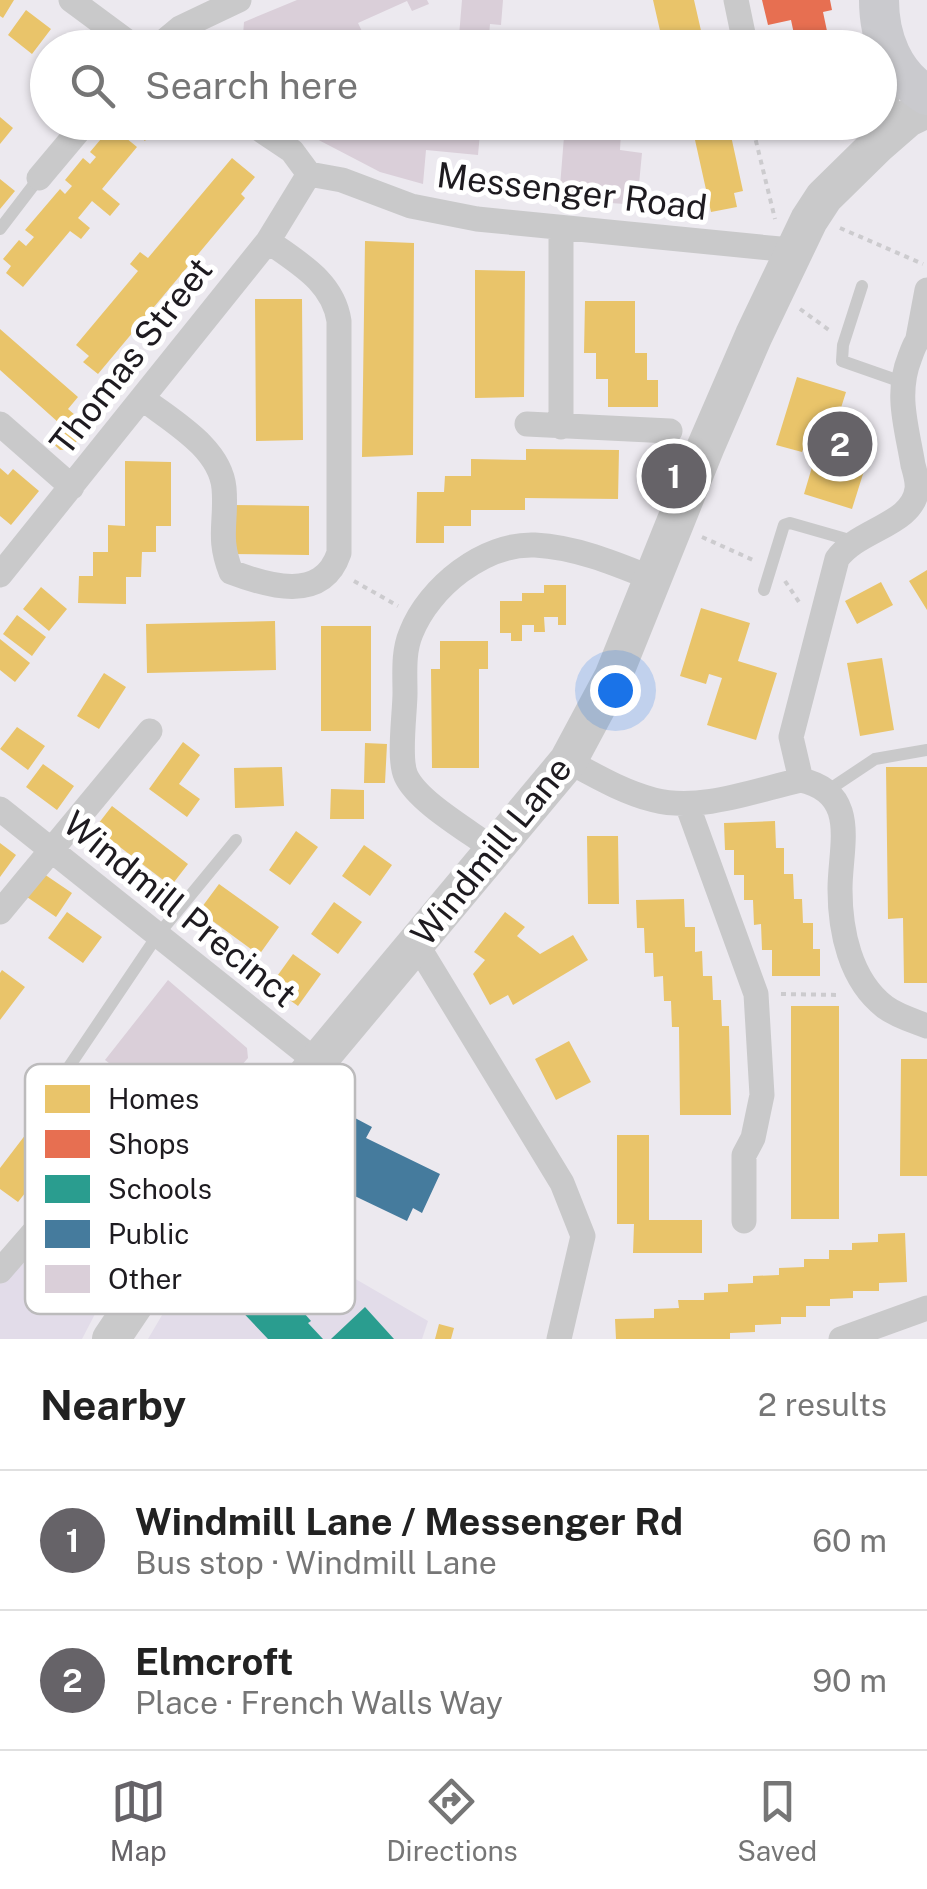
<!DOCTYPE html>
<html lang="en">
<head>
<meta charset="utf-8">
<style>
	:root { --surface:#fff; --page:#f6f6f6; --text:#222; --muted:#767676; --line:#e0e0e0; --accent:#666368 }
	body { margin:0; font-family:"Public Sans",sans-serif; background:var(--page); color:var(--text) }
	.you { position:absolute; left:615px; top:690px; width:35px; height:35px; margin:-25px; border:8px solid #fff; border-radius:50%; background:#1a73e8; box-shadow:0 0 0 15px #1a73e833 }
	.badge { display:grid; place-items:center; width:65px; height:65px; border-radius:50%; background:var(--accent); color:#fff; font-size:32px; font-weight:700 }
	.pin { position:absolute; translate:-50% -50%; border:5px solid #fff; box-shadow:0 2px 10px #0006 }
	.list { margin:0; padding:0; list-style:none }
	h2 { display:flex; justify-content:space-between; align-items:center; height:130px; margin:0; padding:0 40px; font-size:42px }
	h2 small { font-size:32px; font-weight:400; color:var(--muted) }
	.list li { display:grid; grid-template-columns:65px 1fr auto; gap:30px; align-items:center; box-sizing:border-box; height:140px; padding:0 40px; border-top:2px solid var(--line) }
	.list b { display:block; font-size:38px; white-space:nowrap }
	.list p { margin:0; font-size:32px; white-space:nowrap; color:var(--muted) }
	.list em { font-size:32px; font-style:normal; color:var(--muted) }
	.icon { flex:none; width:55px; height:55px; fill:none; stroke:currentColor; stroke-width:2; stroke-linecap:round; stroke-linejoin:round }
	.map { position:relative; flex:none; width:927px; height:1339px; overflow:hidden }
	.search { position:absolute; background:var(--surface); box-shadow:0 2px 8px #0004; left:30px; right:30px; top:30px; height:110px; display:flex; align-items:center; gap:25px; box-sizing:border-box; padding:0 35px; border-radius:55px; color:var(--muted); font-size:38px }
	.sheet { height:410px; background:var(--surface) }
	nav { display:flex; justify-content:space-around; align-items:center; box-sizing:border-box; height:140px; border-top:2px solid var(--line); background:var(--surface); font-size:28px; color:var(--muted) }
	nav a { display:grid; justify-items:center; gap:5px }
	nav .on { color:var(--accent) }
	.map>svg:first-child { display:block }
	.built { fill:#e2dce9 }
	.homes { fill:#e9c46a }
	.shops { fill:#e76f51 }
	.schools { fill:#2a9d8f }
	.public { fill:#457b9d }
	.building { fill:#dacfd9 }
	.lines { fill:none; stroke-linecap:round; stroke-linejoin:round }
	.path { stroke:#cccbce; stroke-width:4; stroke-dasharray:5 5; stroke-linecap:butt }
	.lane { stroke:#c9c9ca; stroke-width:12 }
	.street { stroke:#c9c9ca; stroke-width:25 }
	.secondary { stroke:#c9c9ca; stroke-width:38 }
	.primary { stroke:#cacace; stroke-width:40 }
	.labels { text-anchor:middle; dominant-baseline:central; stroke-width:10; stroke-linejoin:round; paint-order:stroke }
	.street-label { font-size:35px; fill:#1e1b20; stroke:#fff }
	.key { fill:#fff; stroke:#bcbbbc; stroke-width:2.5 }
	.key-label { font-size:28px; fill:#1e1b20 }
</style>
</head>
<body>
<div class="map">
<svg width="927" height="1339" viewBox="0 0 927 1339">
	<rect width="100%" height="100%" fill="#ece9ef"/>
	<path class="built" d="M233 1208 428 1321 422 1339H148L182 1281Z
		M75 1229 133 1241 82 1339H0V1276L38 1235Z"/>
	<path class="homes" d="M0 0H14L3 18 0 16Z
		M653 0H694L705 48H664Z
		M26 10 51 29 32 54 8 35Z
		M66 35 85 48H58Z
		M0 117 13 128 0 144Z
		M143 122H159L145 141 135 133Z
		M691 122H728L743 191 734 193 737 207 711 212Z
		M106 133 114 140 120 133 137 147 102 189 120 204 110 216 92 201 78 218 90 228 81 239 70 231 23 287 6 273 11 266 3 259 19 240 26 246 34 237 25 230 60 189 65 194 72 186 65 180 83 158 90 164 96 157 90 152Z
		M232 158 255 177 241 194 245 198 98 374 83 362 89 356 76 345 138 271 130 264 140 252 148 258Z
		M0 179 15 191 0 209Z
		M365 241 414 243 413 455 362 457Z
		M475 270 525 271 524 397 475 398Z
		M255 299H302L303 440 256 441Z
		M585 301H635V353H647V380H658V407H608V379H596V353H584Z
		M0 329 78 397 68 409 89 427 70 449 60 450 46 437 59 423 0 370Z
		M797 377 846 392 834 430 873 442 852 509 804 494 818 447 805 443 802 452 776 445Z
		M526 449 619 450 618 499 525 498V510H471V526H444V543H416L417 492H444L445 476H471V459L526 460Z
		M125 461 171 462V526H156V552H142L141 577H126V604L78 603 79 576H93V552H108V525L125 526Z
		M0 468 8 475 13 469 39 491 11 525 0 516Z
		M231 505 309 506V555L230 554Z
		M927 570V610L909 581Z
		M881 582 893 605 857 624 845 601Z
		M544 585H566V625H558V617H544L545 632H534V625H522V641H511V633H500V601H522V593H544Z
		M41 587 67 609 49 631 23 609Z
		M701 608 750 623 738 661 777 673 756 740 707 725 722 678 709 674 706 684 680 676Z
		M17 615 46 637 32 656 3 634Z
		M275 621 276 670 147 673 146 624Z
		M321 626H371V731H321Z
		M0 639 30 663 15 682 0 670Z
		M440 641H488V669H479V768H432L431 669H440Z
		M882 658 894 730 860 736 847 663Z
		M104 673 126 687 99 729 77 716Z
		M17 727 45 746 28 770 0 749Z
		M183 742 200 755 179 784 200 799 187 817 149 789Z
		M365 743 387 744 385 783H364Z
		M43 764 74 786 57 810 26 787Z
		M282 767 284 806 235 808 234 768Z
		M886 767H927V983H904L903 918 888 919Z
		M331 789 364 790V819H330Z
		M112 806 188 864 171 886 95 828Z
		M775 821 776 848H784V874H793L794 899H802L803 923H813V949H820V976H772V950H762L761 924 754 925 753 900H744V875H734V850H725L724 823Z
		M296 831 318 847 290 885 269 870Z
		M587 836H618L619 904H588Z
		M0 843 16 855 0 877Z
		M364 845 392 865 370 896 342 876Z
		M44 874 72 893 56 917 27 897Z
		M219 884 279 927 259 955 199 911Z
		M684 899 685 927H695V952L702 951 703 976H712L713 1000H721L722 1026H729L731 1115H680L679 1027H672L671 1001H664L663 976 654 977 653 953H645L644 928H637L636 900Z
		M334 902 362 922 338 954 311 934Z
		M67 912 102 937 83 963 48 938Z
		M505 912 525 927 517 936 540 954 573 935 588 960 513 1005 508 995 490 1005 473 974 485 960 474 952Z
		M293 954 321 974 298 1006 270 986Z
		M2 970 25 987 0 1020V973Z
		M791 1006H839V1219H791Z
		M569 1041 591 1082 556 1100 535 1059Z
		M901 1059H927V1176H900Z
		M26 1134 55 1155 18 1202 0 1189V1168Z
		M617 1135H649V1220H702V1253H633L634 1224H617Z
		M905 1233 907 1282 879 1283V1291H853V1298L830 1299V1306H806V1317H781V1324L755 1325V1332L730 1333V1339H616L615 1319 654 1318V1309L679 1308 678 1300H704V1293L728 1292V1284L753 1283V1276L779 1275V1268L804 1267V1259H829V1250H852V1243L878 1242V1234Z
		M439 1324 454 1328 451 1339H435Z"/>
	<path class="shops" d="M762 0H830L832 10 823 12 827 31 820 33 822 42 797 48 791 20 768 25Z"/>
	<path class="schools" d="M271 1247 295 1273 301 1267 313 1280 305 1287 318 1300 304 1313 311 1321 308 1323 323 1339H268L233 1302 254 1282 244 1272Z
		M365 1307 394 1339H331Z"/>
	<path class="public" d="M355 1118 372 1127 366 1138 440 1174 422 1213 413 1208 407 1221 340 1189 335 1198 320 1191Z"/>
	<path class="building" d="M297 0H427L429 4 412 11 407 1 358 23 370 48H292L294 32 274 41 273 48H225L226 33 243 35 244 22Z
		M462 0H503L501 25 490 24 488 48H458Z
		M304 122 429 124 428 132 442 133 443 122H481L478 155 426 150 423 184 380 172 309 135 313 128Z
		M585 122H610L609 131 621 132 620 150 642 153 637 205 559 199 565 124 584 127Z
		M168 980 247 1048 248 1058 241 1066 247 1070 139 1204 86 1167 120 1124 107 1114 119 1097 134 1110 148 1093 105 1060Z"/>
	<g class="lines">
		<path class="path" d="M760 122 754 133 775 219
			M840 228 923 264
			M800 309 829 330
			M702 537 753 560
			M354 581 398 606
			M785 581 799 602
			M781 994 841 995"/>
		<path class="lane" d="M0 229 39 178
			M862 286 843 345 842 361 902 382
			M764 590 784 525 790 523 853 541
			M827 791 875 759 927 750
			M54 1089 157 936 236 840
			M207 1204 245 1233"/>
		<path class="street" d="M71 0 136 48
			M736 0 746 48
			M156 48 180 28 239 0
			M249 122 292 151 309 174 342 180 411 206 477 219 780 249 790 256
			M39 178 86 122
			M918 338 927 290
			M142 398C171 421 220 447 224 488 227 522 217 537 231 572 268 586 322 603 339 553V321C333 281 298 263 268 241
			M0 424 72 487
			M527 424 670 431
			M561 427V229
			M0 575 268 241 309 174
			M568 761C596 776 623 792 654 800 700 812 756 790 801 780 860 793 840 847 840 889 840 931 850 980 885 1007 897 1016 914 1021 927 1026
			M801 780 791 737 837 559C858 529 913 525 917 489 918 482 915 472 913 465 907 428 895 394 910 357 914 346 916 339 927 333
			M687 804 756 994 762 1095 753 1138 744 1155V1221
			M0 809 317 1062
			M493 849C469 831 418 802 406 776 398 759 405 713 405 693 405 673 403 652 411 633 429 587 484 543 535 545 575 547 614 563 651 578
			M0 912 150 731
			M416 943 562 1183 583 1236 559 1339
			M0 1271 34 1232 79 1223 133 1241 164 1259
			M841 1339 927 1308"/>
		<path class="secondary" d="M880 98 886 77 885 44
			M111 1339 191 1220 317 1062 568 761 613 677 706 446 754 335 809 220 824 197 877 145 908 118 927 109"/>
		<path class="primary" d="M879 0C879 37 893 75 927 95"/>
	</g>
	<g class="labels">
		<g class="street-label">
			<text transform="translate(572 191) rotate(7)">Messenger Road</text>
			<text transform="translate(131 356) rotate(-52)">Thomas Street</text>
			<text transform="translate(491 851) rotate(-51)">Windmill Lane</text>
			<text transform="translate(180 909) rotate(39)">Windmill Precinct</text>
		</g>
	</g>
	<rect x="25" y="1064" width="330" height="250" rx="15" class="key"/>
	<rect x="45" y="1085" width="45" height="28" fill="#e9c46a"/>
	<rect x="45" y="1130" width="45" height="28" fill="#e76f51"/>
	<rect x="45" y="1175" width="45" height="28" fill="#2a9d8f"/>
	<rect x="45" y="1220" width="45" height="28" fill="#457b9d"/>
	<rect x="45" y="1265" width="45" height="28" fill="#dacfd9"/>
	<g class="key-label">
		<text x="108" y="1109">Homes</text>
		<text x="108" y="1154">Shops</text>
		<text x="108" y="1199">Schools</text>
		<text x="108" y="1244">Public</text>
		<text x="108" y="1289">Other</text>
	</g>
</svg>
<div class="you"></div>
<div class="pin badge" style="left:674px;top:476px">1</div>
<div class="pin badge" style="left:840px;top:444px">2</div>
<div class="search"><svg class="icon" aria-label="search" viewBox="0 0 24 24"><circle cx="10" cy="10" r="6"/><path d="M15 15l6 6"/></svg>Search here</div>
</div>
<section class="sheet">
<h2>Nearby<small>2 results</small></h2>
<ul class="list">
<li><span class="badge">1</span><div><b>Windmill Lane / Messenger Rd</b><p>Bus stop · Windmill Lane</p></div><em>60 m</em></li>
<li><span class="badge">2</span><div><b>Elmcroft</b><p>Place · French Walls Way</p></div><em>90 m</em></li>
</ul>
</section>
<nav>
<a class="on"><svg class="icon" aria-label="map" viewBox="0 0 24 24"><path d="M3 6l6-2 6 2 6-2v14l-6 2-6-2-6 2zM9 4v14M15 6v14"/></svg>Map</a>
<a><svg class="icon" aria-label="directions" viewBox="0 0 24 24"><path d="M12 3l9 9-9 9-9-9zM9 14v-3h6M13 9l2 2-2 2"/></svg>Directions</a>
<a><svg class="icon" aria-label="saved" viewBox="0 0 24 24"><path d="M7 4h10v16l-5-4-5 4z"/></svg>Saved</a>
</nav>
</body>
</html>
